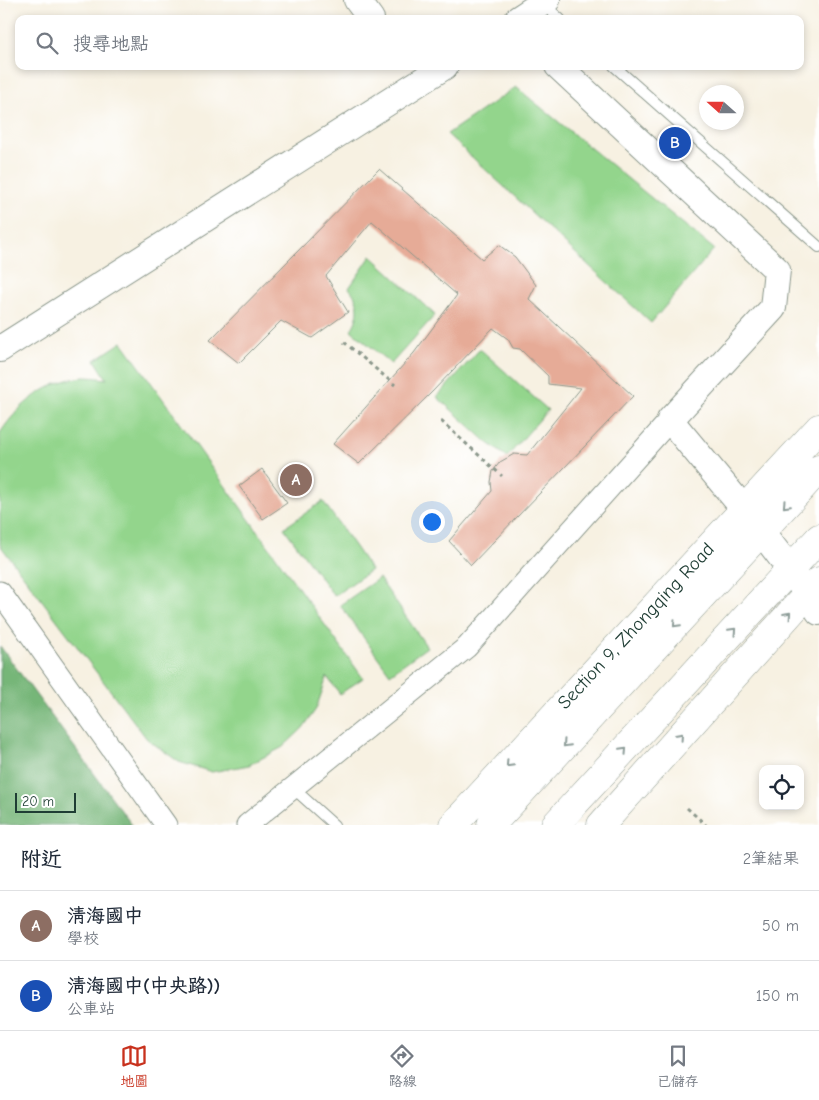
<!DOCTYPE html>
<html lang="zh-TW">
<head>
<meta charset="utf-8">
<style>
	:root { --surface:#fff; --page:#f6f6f7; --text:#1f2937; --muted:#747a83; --line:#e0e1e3; --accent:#c8321e }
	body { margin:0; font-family:"Comic Neue","LXGW WenKai TC",sans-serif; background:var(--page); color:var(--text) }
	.controls { position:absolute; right:15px; bottom:15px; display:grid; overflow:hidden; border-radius:10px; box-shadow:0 2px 8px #0003 }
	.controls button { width:45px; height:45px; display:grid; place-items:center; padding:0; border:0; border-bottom:1px solid var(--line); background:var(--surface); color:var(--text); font:25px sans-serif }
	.compass { position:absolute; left:699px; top:85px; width:45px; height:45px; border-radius:50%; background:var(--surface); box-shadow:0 2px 8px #0003; rotate:291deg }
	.scale { position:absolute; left:15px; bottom:12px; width:61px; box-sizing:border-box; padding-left:5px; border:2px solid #1f3d34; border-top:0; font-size:14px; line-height:18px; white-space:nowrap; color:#1f3d34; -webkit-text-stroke:4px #fff; paint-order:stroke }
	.you { position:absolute; left:431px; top:521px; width:18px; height:18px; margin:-12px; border:4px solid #fff; border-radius:50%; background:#1a73e8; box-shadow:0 0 0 8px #1a73e833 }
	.badge { display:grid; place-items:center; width:32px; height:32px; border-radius:50%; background:var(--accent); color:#fff; font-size:16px; font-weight:700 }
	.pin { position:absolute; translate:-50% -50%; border:2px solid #fff; box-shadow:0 1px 5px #0006 }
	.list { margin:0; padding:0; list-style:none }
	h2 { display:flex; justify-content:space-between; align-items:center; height:65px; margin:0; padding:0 20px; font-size:21px }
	h2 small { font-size:16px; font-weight:400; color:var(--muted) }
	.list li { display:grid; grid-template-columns:32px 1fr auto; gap:15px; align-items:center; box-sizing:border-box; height:70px; padding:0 20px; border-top:1px solid var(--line) }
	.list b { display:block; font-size:19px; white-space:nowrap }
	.list p { margin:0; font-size:16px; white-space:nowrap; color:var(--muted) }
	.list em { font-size:16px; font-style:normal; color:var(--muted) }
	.icon { flex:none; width:28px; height:28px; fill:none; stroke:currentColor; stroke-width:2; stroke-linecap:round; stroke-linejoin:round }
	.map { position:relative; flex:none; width:819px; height:825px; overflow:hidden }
	.search { position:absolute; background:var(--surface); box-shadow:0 2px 8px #0003; left:15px; right:15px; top:15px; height:55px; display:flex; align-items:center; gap:12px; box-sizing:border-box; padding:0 18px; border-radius:10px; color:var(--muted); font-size:19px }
	.sheet { height:205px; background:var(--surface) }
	nav { display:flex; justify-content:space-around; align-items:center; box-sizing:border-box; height:70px; border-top:1px solid var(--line); background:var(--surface); font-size:14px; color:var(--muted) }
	nav a { display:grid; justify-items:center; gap:2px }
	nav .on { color:var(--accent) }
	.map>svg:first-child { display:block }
	.green { fill:#93d58c; stroke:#598960 }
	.forest { fill:#76b678; stroke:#4a7a56 }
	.building { fill:#e6ab97 }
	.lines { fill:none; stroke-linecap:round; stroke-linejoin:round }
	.service-casing { stroke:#8b978b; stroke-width:12 }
	.minor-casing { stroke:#8b978b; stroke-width:23 }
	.tertiary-casing { stroke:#8b978b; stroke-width:28 }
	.primary-casing { stroke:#8b978b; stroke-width:29 }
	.path { stroke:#8b978b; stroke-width:3; stroke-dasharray:4 4; stroke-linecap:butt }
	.service { stroke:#fff; stroke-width:10 }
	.minor { stroke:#fff; stroke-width:21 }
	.tertiary { stroke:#fff; stroke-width:26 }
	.primary { stroke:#fff; stroke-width:28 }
	.oneway { stroke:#8f9e9a }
	.labels { text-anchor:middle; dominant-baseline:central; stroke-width:4; stroke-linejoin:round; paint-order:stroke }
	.street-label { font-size:19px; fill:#1f3d34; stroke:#fff }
</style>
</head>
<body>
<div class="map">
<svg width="819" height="825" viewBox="0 0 819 825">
	<rect width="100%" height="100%" fill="#fff"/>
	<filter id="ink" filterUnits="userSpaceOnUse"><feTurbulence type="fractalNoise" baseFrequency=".02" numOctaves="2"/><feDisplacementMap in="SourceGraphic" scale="10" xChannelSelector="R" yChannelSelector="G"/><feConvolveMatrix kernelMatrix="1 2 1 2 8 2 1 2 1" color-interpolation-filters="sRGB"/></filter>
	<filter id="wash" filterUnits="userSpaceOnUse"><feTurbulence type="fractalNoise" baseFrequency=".0096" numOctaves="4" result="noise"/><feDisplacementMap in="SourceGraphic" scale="20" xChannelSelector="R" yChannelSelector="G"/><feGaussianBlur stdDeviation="1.12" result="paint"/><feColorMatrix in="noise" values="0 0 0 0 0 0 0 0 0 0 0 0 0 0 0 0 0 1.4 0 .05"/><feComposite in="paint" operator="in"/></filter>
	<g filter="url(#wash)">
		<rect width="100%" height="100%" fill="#f7f1e2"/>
		<path class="green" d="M516 87 714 249 651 323 447 134Z
			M371 256 435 315 391 364 351 330C361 315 360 301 349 288Z
			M122 342 363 678 340 694 327 677 316 709 303 728 283 747 249 765 212 772 179 762 147 739 0 545V433C20 403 47 381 84 377 91 377 99 378 107 379L95 360Z
			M480 349 548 410 507 457 487 442 437 397Z
			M323 501 371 570 334 596 284 528Z
			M379 578 427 647 390 674 340 605Z"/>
		<path class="forest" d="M0 646 132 825H0Z"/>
		<g id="blocks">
			<path class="building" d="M379 169 482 259 499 245 515 257 536 285 529 299 633 396 471 565 449 541 492 491 491 482 493 471 500 462 514 454 527 455 581 388 548 384V376L520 349 513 348 508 339 493 328 433 391 359 464 333 444 414 353 457 295 372 221 326 276 348 312 312 338 281 321 239 363 210 340Z
				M262 469 287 503 263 519 239 486Z"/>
		</g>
	</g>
	<g filter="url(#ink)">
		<use href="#blocks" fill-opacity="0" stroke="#8b978b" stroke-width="1"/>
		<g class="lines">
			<g class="service-casing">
				<path id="service" d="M542 3 560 19
					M614 66 819 247
					M293 788 334 825"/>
			</g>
			<g class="minor-casing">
				<path id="minor" d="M0 592 166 825
					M247 825 467 647 670 420"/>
			</g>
			<g class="tertiary-casing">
				<path id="tertiary" d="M357 0 371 19
					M518 19 547 0
					M558 66 777 270 773 308 670 420 744 509 790 569 819 612
					M0 349 445 66"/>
			</g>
			<g class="primary-casing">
				<path id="primary" d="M453 825 819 428
					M491 825 819 469
					M555 825 819 538
					M601 825 819 581"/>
			</g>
			<path class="path" d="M344 342 395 385
				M441 421 502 476
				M687 808 706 825"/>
			<use href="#service" class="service"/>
			<use href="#minor" class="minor"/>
			<use href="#tertiary" class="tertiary"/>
			<use href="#primary" class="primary"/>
		</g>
		<defs><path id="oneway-chevron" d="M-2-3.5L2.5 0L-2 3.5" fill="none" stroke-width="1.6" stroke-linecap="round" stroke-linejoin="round" transform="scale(1.25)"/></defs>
		<g class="oneway">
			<use href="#oneway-chevron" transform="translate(786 505) rotate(133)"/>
			<use href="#oneway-chevron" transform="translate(788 615) rotate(-48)"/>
			<use href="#oneway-chevron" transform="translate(676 624) rotate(133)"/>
			<use href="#oneway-chevron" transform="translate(733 631) rotate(-47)"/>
			<use href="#oneway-chevron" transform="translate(680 736) rotate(-48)"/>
			<use href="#oneway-chevron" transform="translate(566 744) rotate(133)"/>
			<use href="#oneway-chevron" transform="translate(624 750) rotate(-47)"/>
			<use href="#oneway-chevron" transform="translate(509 764) rotate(133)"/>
		</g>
	</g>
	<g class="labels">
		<g class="street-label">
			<text transform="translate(636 626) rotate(-47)">Section 9, Zhongqing Road</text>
		</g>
	</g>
</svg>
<div class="controls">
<button><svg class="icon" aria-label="locate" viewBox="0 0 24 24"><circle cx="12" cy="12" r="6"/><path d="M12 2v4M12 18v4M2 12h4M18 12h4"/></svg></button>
</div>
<svg class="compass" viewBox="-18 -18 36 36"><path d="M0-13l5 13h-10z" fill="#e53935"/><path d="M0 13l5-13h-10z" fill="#747a83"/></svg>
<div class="scale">20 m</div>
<div class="you"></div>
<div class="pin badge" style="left:296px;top:480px;background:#8d6e63">A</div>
<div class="pin badge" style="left:675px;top:143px;background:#1a4fb4">B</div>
<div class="search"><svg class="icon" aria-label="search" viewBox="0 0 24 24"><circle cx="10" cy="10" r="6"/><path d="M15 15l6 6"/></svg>搜尋地點</div>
</div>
<section class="sheet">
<h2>附近<small>2筆結果</small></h2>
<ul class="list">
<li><span class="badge" style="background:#8d6e63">A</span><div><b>清海國中</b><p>學校</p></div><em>50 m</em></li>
<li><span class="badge" style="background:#1a4fb4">B</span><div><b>清海國中(中央路))</b><p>公車站</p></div><em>150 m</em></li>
</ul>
</section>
<nav>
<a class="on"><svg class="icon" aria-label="map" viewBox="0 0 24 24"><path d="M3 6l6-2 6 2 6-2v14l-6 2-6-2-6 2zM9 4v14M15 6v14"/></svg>地圖</a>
<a><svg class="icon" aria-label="directions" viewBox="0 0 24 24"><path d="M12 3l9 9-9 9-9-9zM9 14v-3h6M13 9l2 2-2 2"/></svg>路線</a>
<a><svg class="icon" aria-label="saved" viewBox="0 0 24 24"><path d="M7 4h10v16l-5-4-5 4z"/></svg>已儲存</a>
</nav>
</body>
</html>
